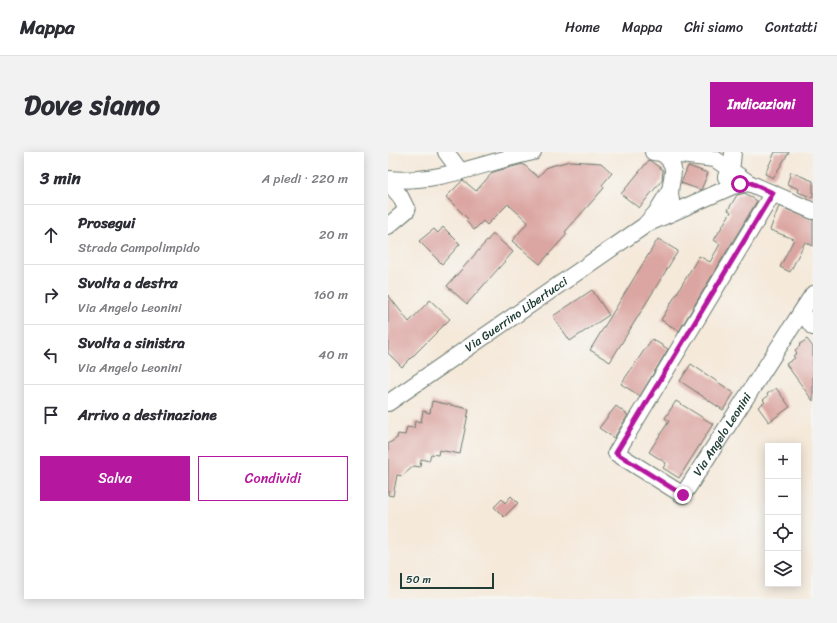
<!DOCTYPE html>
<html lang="it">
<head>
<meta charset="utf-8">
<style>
	:root { --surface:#fff; --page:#f2f2f3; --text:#2b2b33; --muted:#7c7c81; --line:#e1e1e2; --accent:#b5179e }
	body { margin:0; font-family:Sriracha,sans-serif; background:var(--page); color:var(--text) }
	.controls { position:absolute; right:12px; bottom:12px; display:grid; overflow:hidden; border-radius:0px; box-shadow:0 2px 10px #0003 }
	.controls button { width:36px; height:36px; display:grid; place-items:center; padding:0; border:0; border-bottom:1px solid var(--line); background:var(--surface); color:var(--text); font:20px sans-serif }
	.scale { position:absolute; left:12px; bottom:10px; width:94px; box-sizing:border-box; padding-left:4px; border:2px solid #1f3d34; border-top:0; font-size:11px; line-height:14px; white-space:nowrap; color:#1f3d34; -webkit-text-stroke:3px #f6f6f2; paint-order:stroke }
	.stop { position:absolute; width:12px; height:12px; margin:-9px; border:3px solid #b5179e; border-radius:50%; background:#fff }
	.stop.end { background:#b5179e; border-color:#fff; box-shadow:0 1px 4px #0008 }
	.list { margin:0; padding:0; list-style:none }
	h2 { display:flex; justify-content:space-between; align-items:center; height:52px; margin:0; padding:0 16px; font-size:17px }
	h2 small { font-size:13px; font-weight:400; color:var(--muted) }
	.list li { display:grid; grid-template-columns:26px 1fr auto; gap:12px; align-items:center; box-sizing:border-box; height:60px; padding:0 16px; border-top:1px solid var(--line) }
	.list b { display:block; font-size:15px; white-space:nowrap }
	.list p { margin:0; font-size:13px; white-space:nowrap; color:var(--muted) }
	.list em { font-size:13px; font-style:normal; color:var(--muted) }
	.actions { display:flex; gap:8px; padding:12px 16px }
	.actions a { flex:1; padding:9px 0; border:1px solid var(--accent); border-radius:0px; text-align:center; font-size:14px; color:var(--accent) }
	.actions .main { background:var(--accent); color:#fff }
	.icon { flex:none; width:22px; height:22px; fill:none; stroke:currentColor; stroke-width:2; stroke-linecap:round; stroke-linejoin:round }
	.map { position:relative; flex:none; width:425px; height:447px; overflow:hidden; border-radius:0px }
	header { display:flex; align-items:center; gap:24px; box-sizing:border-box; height:56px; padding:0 20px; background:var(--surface); border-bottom:1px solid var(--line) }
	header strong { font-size:19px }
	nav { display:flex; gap:22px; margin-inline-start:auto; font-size:14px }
	.intro { display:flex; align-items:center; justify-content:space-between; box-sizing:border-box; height:96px; padding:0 24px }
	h1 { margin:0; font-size:28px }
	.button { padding:10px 18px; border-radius:0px; background:var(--accent); color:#fff; font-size:14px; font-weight:700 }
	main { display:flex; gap:24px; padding:0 24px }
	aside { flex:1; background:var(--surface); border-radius:0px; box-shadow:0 2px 10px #0003 }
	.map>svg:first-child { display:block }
	.building { fill:#dba5a1 }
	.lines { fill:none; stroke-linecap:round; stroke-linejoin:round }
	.minor-casing { stroke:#6a796e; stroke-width:18 }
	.minor { stroke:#fff; stroke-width:16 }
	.route { stroke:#b5179e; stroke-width:5 }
	.labels { text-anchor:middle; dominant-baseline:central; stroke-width:3; stroke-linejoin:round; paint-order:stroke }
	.street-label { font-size:12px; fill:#1f3d34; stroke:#f6f6f2 }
</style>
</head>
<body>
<header>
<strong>Mappa</strong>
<nav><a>Home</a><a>Mappa</a><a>Chi siamo</a><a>Contatti</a></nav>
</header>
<div class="intro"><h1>Dove siamo</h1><a class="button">Indicazioni</a></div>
<main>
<aside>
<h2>3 min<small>A piedi · 220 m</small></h2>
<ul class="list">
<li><svg class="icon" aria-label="ahead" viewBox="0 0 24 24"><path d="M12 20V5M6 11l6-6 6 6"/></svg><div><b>Prosegui</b><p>Strada Campolimpido</p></div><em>20 m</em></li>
<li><svg class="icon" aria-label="right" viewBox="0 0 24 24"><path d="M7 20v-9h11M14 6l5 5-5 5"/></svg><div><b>Svolta a destra</b><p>Via Angelo Leonini</p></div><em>160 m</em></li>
<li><svg class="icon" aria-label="left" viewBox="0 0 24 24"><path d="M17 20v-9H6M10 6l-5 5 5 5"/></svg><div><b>Svolta a sinistra</b><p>Via Angelo Leonini</p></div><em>40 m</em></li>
<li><svg class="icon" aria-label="arrive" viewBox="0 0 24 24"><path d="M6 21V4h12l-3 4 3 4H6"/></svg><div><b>Arrivo a destinazione</b></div></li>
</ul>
<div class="actions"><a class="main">Salva</a><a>Condividi</a></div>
</aside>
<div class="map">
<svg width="425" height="447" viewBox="0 0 425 447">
	<rect width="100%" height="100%" fill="#f6f6f2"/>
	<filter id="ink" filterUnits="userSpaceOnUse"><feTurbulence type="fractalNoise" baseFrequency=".025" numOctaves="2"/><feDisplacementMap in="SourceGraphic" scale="8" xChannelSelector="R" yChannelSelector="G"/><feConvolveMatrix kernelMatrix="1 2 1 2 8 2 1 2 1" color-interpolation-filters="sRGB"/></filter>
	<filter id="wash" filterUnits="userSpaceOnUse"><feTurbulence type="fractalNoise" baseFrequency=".012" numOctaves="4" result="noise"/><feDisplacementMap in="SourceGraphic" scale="16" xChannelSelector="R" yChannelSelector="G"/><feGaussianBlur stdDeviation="0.9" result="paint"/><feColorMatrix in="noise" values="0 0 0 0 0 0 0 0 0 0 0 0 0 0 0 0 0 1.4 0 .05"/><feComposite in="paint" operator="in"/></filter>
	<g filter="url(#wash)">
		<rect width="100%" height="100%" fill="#f5e9da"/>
		<g id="blocks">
			<path class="building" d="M387 0H401L385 26 377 22Z
				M261 8 275 18 274 28 251 56 233 42Z
				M182 9 213 11 224 21 214 33 216 36 177 80 179 82 152 112 124 89 140 70 120 52 99 73 95 69 86 78 78 69 80 67 58 45 75 28 88 39 105 20 135 12 150 25 159 15Z
				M300 14 320 21 313 38 293 31Z
				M403 20 425 29V46L410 40 411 37 399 32Z
				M357 41 369 49 291 179 273 168 311 104 322 110 332 92 326 88 343 60 340 58 349 43Z
				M391 54 425 68V94L417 90 402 120 392 115 406 87 382 78Z
				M55 75 72 92 54 112 31 89 46 77 50 81Z
				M105 82 125 100 79 152 59 134Z
				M270 87 290 99 222 210 202 198Z
				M204 138 221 163 182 189 165 164Z
				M0 143 21 170 42 148 62 167 14 215 0 201Z
				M264 187 280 197 252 244 233 232Z
				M419 187 425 195V249L398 212 407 206 405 204 409 201 407 198 412 194 411 193Z
				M303 212 346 241 335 258 292 229Z
				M388 236 402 255 381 270 370 255 377 250 375 248 380 244 379 242Z
				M44 249 81 257 72 302 51 298 50 303 43 302 41 309 33 307 32 315 26 314 14 324 9 323 5 344 0 343V292L9 286 10 282 17 283 19 275 26 276 27 269 33 270 35 259 42 261Z
				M288 249 325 272 291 326 275 316 278 311 261 300 281 269 277 266Z
				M228 254 240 263 226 286 211 276Z
				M123 344 130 351 116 365 106 355 114 347 117 351Z"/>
		</g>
	</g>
	<g filter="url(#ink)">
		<use href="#blocks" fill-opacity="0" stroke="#6a796e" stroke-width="1"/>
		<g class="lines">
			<g class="minor-casing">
				<g id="minor">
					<path d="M58 0 72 19"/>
					<path d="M265 0 327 7 361 31 425 59"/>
					<path d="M275 2C295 17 278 29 283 48"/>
					<path d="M338 25 344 11 345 0"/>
					<path d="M0 27C50 32 97 10 145 0"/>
					<path d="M0 30 12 44 19 58 0 74"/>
					<path id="s1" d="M385 41 228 301 295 343 425 142"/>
					<path d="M261 71 345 34 361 31"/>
					<path d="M414 160 425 175"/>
					<path id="s2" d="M0 251 256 74 268 61 282 38"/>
				</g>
			</g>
			<use href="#minor" class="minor"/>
		</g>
	</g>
	<g class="lines" filter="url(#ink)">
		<path class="route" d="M295 343 228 301 385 41 361 30 352 32"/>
	</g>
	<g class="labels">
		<g class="street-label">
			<text stroke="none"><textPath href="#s2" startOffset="156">Via Guerrino Libertucci</textPath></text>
			<text stroke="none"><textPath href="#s1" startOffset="455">Via Angelo Leonini</textPath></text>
		</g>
	</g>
</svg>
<div class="controls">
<button>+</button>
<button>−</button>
<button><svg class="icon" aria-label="locate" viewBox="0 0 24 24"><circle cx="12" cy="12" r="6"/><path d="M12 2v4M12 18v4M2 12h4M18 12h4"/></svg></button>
<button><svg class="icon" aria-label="layers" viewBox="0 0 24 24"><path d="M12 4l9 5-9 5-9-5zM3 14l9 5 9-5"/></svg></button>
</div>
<div class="scale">50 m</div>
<div class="stop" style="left:352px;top:32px"></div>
<div class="stop end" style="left:295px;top:343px"></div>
</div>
</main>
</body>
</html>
